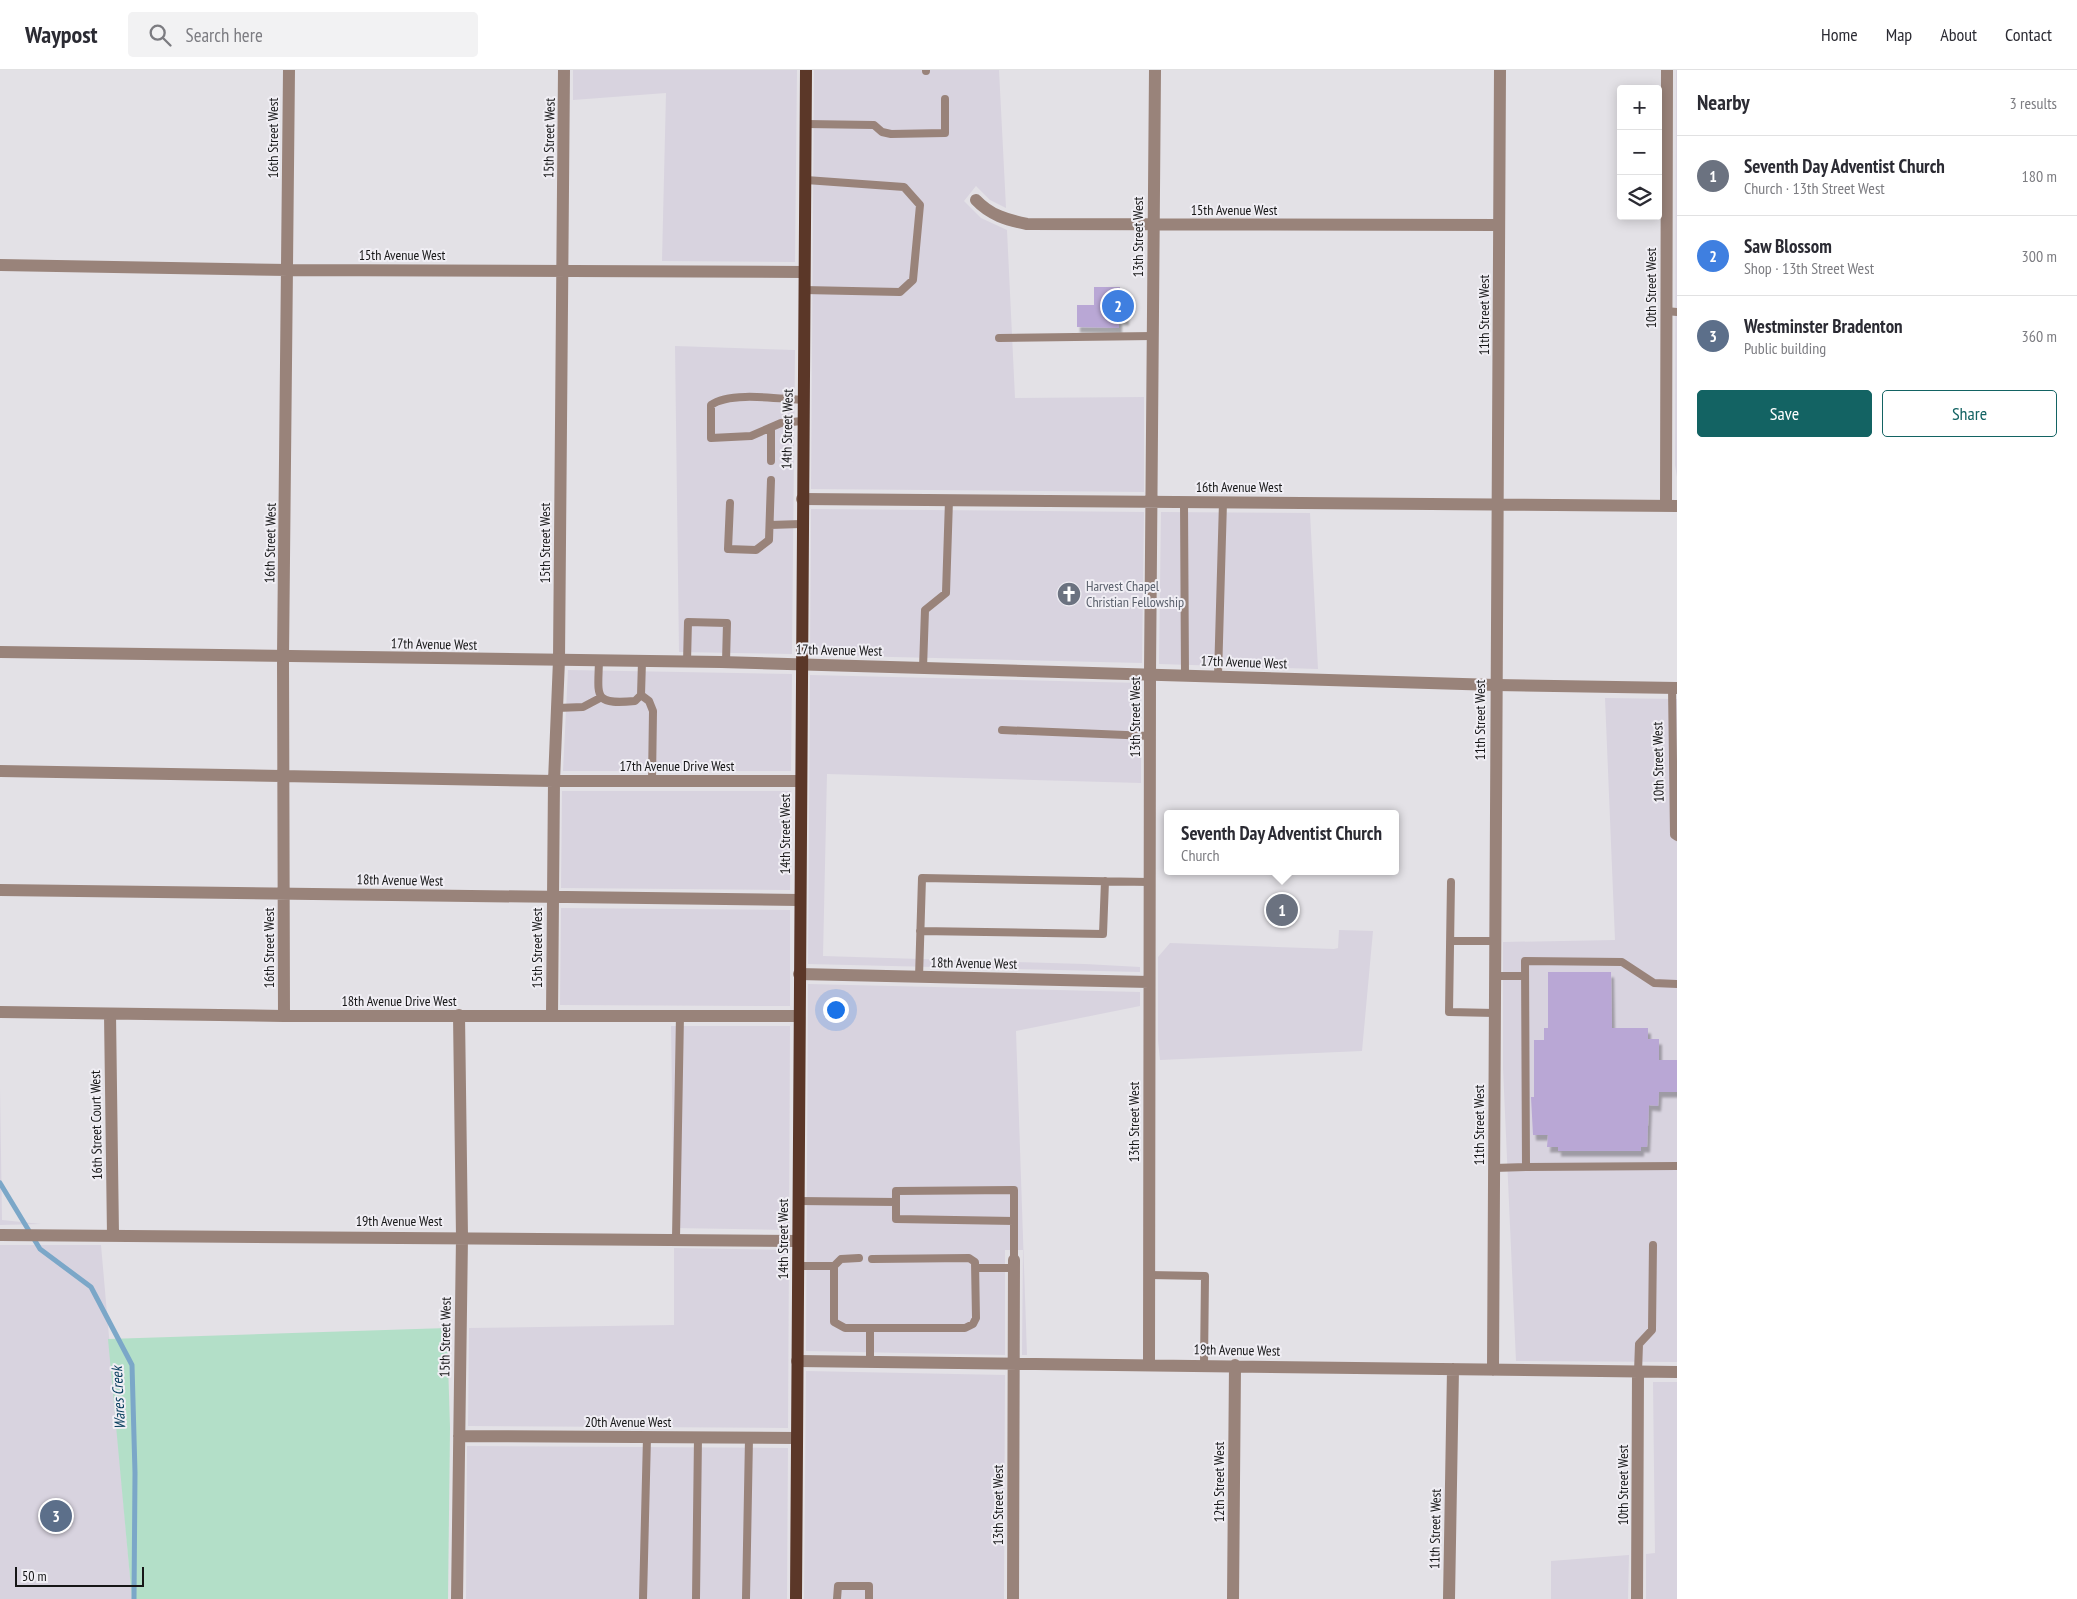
<!DOCTYPE html>
<html lang="en">
<head>
<meta charset="utf-8">
<style>
	:root { --surface:#fff; --page:#f2f2f3; --text:#2b2b33; --muted:#7c7c81; --line:#e1e1e2; --accent:#136363 }
	body { margin:0; font-family:"PT Sans Narrow",sans-serif; background:var(--page); color:var(--text) }
	.controls { position:absolute; right:15px; top:15px; display:grid; overflow:hidden; border-radius:5px; box-shadow:0 2px 12px #0003 }
	.controls button { width:45px; height:45px; display:grid; place-items:center; padding:0; border:0; border-bottom:1px solid var(--line); background:var(--surface); color:var(--text); font:25px sans-serif }
	.scale { position:absolute; left:15px; bottom:12px; width:129px; box-sizing:border-box; padding-left:5px; border:2px solid #161617; border-top:0; font-size:14px; line-height:18px; white-space:nowrap; color:#161617; -webkit-text-stroke:4px #f0eef4; paint-order:stroke }
	.you { position:absolute; left:835px; top:939px; width:18px; height:18px; margin:-12px; border:4px solid #fff; border-radius:50%; background:#1a73e8; box-shadow:0 0 0 8px #1a73e833 }
	.badge { display:grid; place-items:center; width:32px; height:32px; border-radius:50%; background:var(--accent); color:#fff; font-size:16px; font-weight:700 }
	.pin { position:absolute; translate:-50% -50%; border:2px solid #fff; box-shadow:0 1px 5px #0006 }
	.popup { position:absolute; left:1164px; top:740px; width:235px; height:65px; box-sizing:border-box; display:grid; place-content:center; border-radius:5px; background:var(--surface); filter:drop-shadow(0 1px 4px #0005); font-size:16px; white-space:nowrap; color:var(--muted) }
	.popup b { font-size:19px; color:var(--text) }
	.popup::after { content:''; position:absolute; left:50%; top:100%; margin-left:-10px; border:10px solid transparent; border-top-color:var(--surface) }
	.list { margin:0; padding:0; list-style:none }
	h2 { display:flex; justify-content:space-between; align-items:center; height:65px; margin:0; padding:0 20px; font-size:21px }
	h2 small { font-size:16px; font-weight:400; color:var(--muted) }
	.list li { display:grid; grid-template-columns:32px 1fr auto; gap:15px; align-items:center; box-sizing:border-box; height:80px; padding:0 20px; border-top:1px solid var(--line) }
	.list b { display:block; font-size:19px; white-space:nowrap }
	.list p { margin:0; font-size:16px; white-space:nowrap; color:var(--muted) }
	.list em { font-size:16px; font-style:normal; color:var(--muted) }
	.actions { display:flex; gap:10px; padding:15px 20px }
	.actions a { flex:1; padding:11px 0; border:1px solid var(--accent); border-radius:5px; text-align:center; font-size:18px; color:var(--accent) }
	.actions .main { background:var(--accent); color:#fff }
	.icon { flex:none; width:28px; height:28px; fill:none; stroke:currentColor; stroke-width:2; stroke-linecap:round; stroke-linejoin:round }
	.map { position:relative; flex:none; width:1677px; height:1529px; overflow:hidden }
	header { display:flex; align-items:center; gap:30px; box-sizing:border-box; height:70px; padding:0 25px; background:var(--surface); border-bottom:1px solid var(--line) }
	header strong { font-size:24px }
	nav { display:flex; gap:28px; margin-inline-start:auto; font-size:18px }
	.search { width:350px; height:45px; background:var(--page); display:flex; align-items:center; gap:12px; box-sizing:border-box; padding:0 18px; border-radius:5px; color:var(--muted); font-size:19px }
	main { display:flex }
	aside { flex:1; background:var(--surface) }
	.map>svg:first-child { display:block }
	.built { fill:#d8d3df }
	.green { fill:#b3dfc8 }
	.lines { fill:none; stroke-linecap:round; stroke-linejoin:round }
	.stream { stroke:#7ba7c8; stroke-width:5 }
	.building { fill:#b9a7d5; filter:url(#shadow) }
	.service { stroke:#99837a; stroke-width:8 }
	.minor { stroke:#99837a; stroke-width:12 }
	.tertiary { stroke:#99837a; stroke-width:12 }
	.primary { stroke:#5b3728; stroke-width:12 }
	.labels { text-anchor:middle; dominant-baseline:central; stroke-width:4; stroke-linejoin:round; paint-order:stroke }
	.street-label { font-size:14px; fill:#161617; stroke:#f0eef4 }
	.worship-label { font-size:14px; fill:#5b616d; stroke:#f0eef4; text-anchor:start }
	.water-label { font-size:15px; font-style:italic; fill:#003959; stroke:#f0eef4 }
</style>
</head>
<body>
<header>
<strong>Waypost</strong>
<div class="search"><svg class="icon" aria-label="search" viewBox="0 0 24 24"><circle cx="10" cy="10" r="6"/><path d="M15 15l6 6"/></svg>Search here</div>
<nav><a>Home</a><a>Map</a><a>About</a><a>Contact</a></nav>
</header>
<main>
<div class="map">
<svg width="1677" height="1529" viewBox="0 0 1677 1529">
	<defs>
		<filter id="shadow"><feDropShadow dx="3" dy="5.5" stdDeviation="1" flood-color="#0004"/></filter>
	</defs>
	<rect width="100%" height="100%" fill="#e3e1e6"/>
	<path class="built" d="M573 0H797L795 192 662 191 666 23 573 30Z
		M814 0H999L1006 138 990 130 976 116 964 131 981 148 1007 160 1015 328 1144 327V422L811 419Z
		M1676 0H1677V407L1675 395Z
		M675 276 795 280 792 584 679 582Z
		M811 439 1144 442 1142 593 810 585Z
		M1161 442 1310 443 1318 599 1159 594Z
		M568 600 792 604 791 701H563Z
		M810 605 1141 613V713L827 704 823 886 1085 894 1140 897V902L808 894Z
		M1605 628 1677 629V1292L1516 1291 1503 998V872L1615 870Z
		M562 721H791L790 820 561 818Z
		M561 838 790 840V936L560 935Z
		M1339 860 1373 861 1362 981 1160 990 1158 971V887L1170 873 1334 879 1338 878Z
		M808 914 1140 922V936L1016 961 1027 1285H1022L1023 1180H1005V1285L806 1281Z
		M671 956H790L789 1160 674 1158Z
		M0 1018 2 1150 41 1154 0 1155Z
		M0 1175H101L132 1529H0Z
		M674 1178 789 1180 788 1358 468 1356 469 1258 674 1255Z
		M806 1301 1005 1305 1004 1529H804Z
		M1653 1312H1677V1529H1646V1484L1655 1483Z
		M467 1376 788 1378 787 1529H466Z
		M1629 1485 1628 1529H1551V1491Z"/>
	<path class="green" d="M447 1258 450 1358 448 1529H132L108 1269Z"/>
	<g class="lines">
		<path class="stream" d="M0 1113 40 1179 91 1217 132 1295 135 1403 134 1529"/>
	</g>
	<path class="building" d="M1094 217H1120V234H1126V250L1119 249V258L1077 257V235H1094Z
		M1548 902H1611L1612 958H1648V969H1659V990H1677V1022H1659L1658 1036 1649 1035 1647 1077H1641V1081H1558V1077H1547L1548 1065H1533L1531 1027H1534V970H1544V958H1548Z"/>
	<g class="lines">
		<path class="service" d="M926 0V1
			M806 54 874 55 882 62 891 64 945 63V29
			M804 220 900 222 913 210 920 135 904 117 806 110
			M1666 241 1677 242
			M999 268 1153 266
			M802 351 781 353 751 366 711 368V335C730 321 780 329 803 330
			M771 391V358
			M1184 432 1185 605
			M730 433 728 479 756 480 769 470 771 410
			M770 455 801 454
			M599 591C598 627 593 635 635 631L641 625 642 591
			M687 592 688 552 727 553 726 592
			M923 598 925 540 946 523 949 430
			M1218 606 1223 432
			M1672 618 1674 765 1677 767
			M641 625 649 631 653 641 652 711
			M557 638 583 637 600 628
			M1002 660 1150 666
			M1451 812 1449 942 1494 943
			M920 861 1103 864 1105 811
			M1450 871H1495
			M1494 906H1525
			M919 907 922 808 1149 812
			M1677 914 1654 913 1622 892 1525 891 1526 1097 1677 1096
			M1494 1098 1526 1097
			M1014 1120V1151L896 1149V1121Z
			M798 1131 896 1132
			M1014 1151V1190
			M676 1168 680 945
			M797 1196H834V1252L845 1258H965L973 1254 976 1248 975 1192 969 1188 872 1189
			M834 1196 841 1189 859 1188
			M976 1198H1014
			M1149 1205 1205 1206 1204 1295
			M870 1258V1292
			M1638 1302 1639 1274 1652 1260 1653 1175
			M643 1529 647 1367
			M696 1529 698 1367
			M746 1529 749 1368
			M837 1529 838 1516H869V1529"/>
		<path class="minor" d="M976 130C990 145 1007 150 1027 154L1499 155
			M0 195 288 200 804 202
			M802 429 1677 436
			M1666 436 1667 0
			M0 701 554 711H800
			M0 820 799 830
			M799 904 1149 912
			M0 942 284 946H798
			M110 944 113 1165
			M552 945 554 711 559 590 564 0
			M284 946 283 587 289 0
			M0 1165 798 1171
			M797 1291 1677 1302
			M1149 1294 1150 603 1155 0
			M1493 1300 1500 0
			M459 1366 797 1368
			M457 1529 462 1167 459 945
			M1013 1529 1014 1190
			M1233 1529 1235 1295
			M1449 1529 1453 1299
			M1637 1529 1638 1302"/>
		<path class="tertiary" d="M0 582 721 592 1496 615 1677 618"/>
		<path class="primary" d="M796 1529 806 0"/>
	</g>
	<defs>
		<g id="church-disc" transform="scale(1.25)"><circle r="9.5" fill="#6b7280" stroke="#f0eef4"/><path d="M-1.2-6h2.4v3.5h3.3v2.4h-3.3V6h-2.4V-.1h-3.3v-2.4h3.3Z" fill="#fff"/></g>
	</defs>
	<g fill-rule="evenodd">
		<use href="#church-disc" x="1069" y="524"/>
	</g>
	<g class="labels">
		<g class="street-label">
			<text transform="translate(273 68) rotate(-90)">16th Street West</text>
			<text transform="translate(549 68) rotate(-89)">15th Street West</text>
			<text x="1234" y="140">15th Avenue West</text>
			<text transform="translate(1138 167) rotate(-90)">13th Street West</text>
			<text x="402" y="185">15th Avenue West</text>
			<text transform="translate(1651 218) rotate(-90)">10th Street West</text>
			<text transform="translate(1484 245) rotate(-90)">11th Street West</text>
			<text transform="translate(787 359) rotate(-89)">14th Street West</text>
			<text x="1239" y="417">16th Avenue West</text>
			<text transform="translate(270 473) rotate(-89)">16th Street West</text>
			<text transform="translate(545 473) rotate(-90)">15th Street West</text>
			<text transform="translate(434 574) rotate(1)">17th Avenue West</text>
			<text transform="translate(839 580) rotate(1)">17th Avenue West</text>
			<text transform="translate(1244 592) rotate(2)">17th Avenue West</text>
			<text transform="translate(1135 647) rotate(-90)">13th Street West</text>
			<text transform="translate(1480 650) rotate(-90)">11th Street West</text>
			<text transform="translate(1658 692) rotate(-91)">10th Street West</text>
			<text x="677" y="696">17th Avenue Drive West</text>
			<text transform="translate(785 764) rotate(-90)">14th Street West</text>
			<text transform="translate(400 810) rotate(1)">18th Avenue West</text>
			<text transform="translate(269 878) rotate(-90)">16th Street West</text>
			<text transform="translate(537 878) rotate(-90)">15th Street West</text>
			<text transform="translate(974 893) rotate(1)">18th Avenue West</text>
			<text x="399" y="931">18th Avenue Drive West</text>
			<text transform="translate(1134 1052) rotate(-90)">13th Street West</text>
			<text transform="translate(96 1055) rotate(-91)">16th Street Court West</text>
			<text transform="translate(1479 1055) rotate(-90)">11th Street West</text>
			<text x="399" y="1151">19th Avenue West</text>
			<text transform="translate(783 1169) rotate(-90)">14th Street West</text>
			<text transform="translate(445 1267) rotate(-89)">15th Street West</text>
			<text transform="translate(1237 1280) rotate(1)">19th Avenue West</text>
			<text x="628" y="1352">20th Avenue West</text>
			<text transform="translate(1219 1412) rotate(-90)">12th Street West</text>
			<text transform="translate(1623 1415) rotate(-90)">10th Street West</text>
			<text transform="translate(998 1435) rotate(-90)">13th Street West</text>
			<text transform="translate(1435 1459) rotate(-89)">11th Street West</text>
		</g>
		<g class="worship-label">
			<text x="1086" y="516">Harvest Chapel<tspan x="1086" dy="16">Christian Fellowship</tspan></text>
		</g>
		<g class="water-label">
			<text transform="translate(118 1328) rotate(-93)">Wares Creek</text>
		</g>
	</g>
</svg>
<div class="controls">
<button>+</button>
<button>−</button>
<button><svg class="icon" aria-label="layers" viewBox="0 0 24 24"><path d="M12 4l9 5-9 5-9-5zM3 14l9 5 9-5"/></svg></button>
</div>
<div class="scale">50 m</div>
<div class="you"></div>
<div class="pin badge" style="left:1282px;top:840px;background:#6b7280">1</div>
<div class="popup"><b>Seventh Day Adventist Church</b>Church</div>
<div class="pin badge" style="left:1118px;top:236px;background:#3f7fe0">2</div>
<div class="pin badge" style="left:56px;top:1446px;background:#5c6f8a">3</div>
</div>
<aside>
<h2>Nearby<small>3 results</small></h2>
<ul class="list">
<li><span class="badge" style="background:#6b7280">1</span><div><b>Seventh Day Adventist Church</b><p>Church · 13th Street West</p></div><em>180 m</em></li>
<li><span class="badge" style="background:#3f7fe0">2</span><div><b>Saw Blossom</b><p>Shop · 13th Street West</p></div><em>300 m</em></li>
<li><span class="badge" style="background:#5c6f8a">3</span><div><b>Westminster Bradenton</b><p>Public building</p></div><em>360 m</em></li>
</ul>
<div class="actions"><a class="main">Save</a><a>Share</a></div>
</aside>
</main>
</body>
</html>
